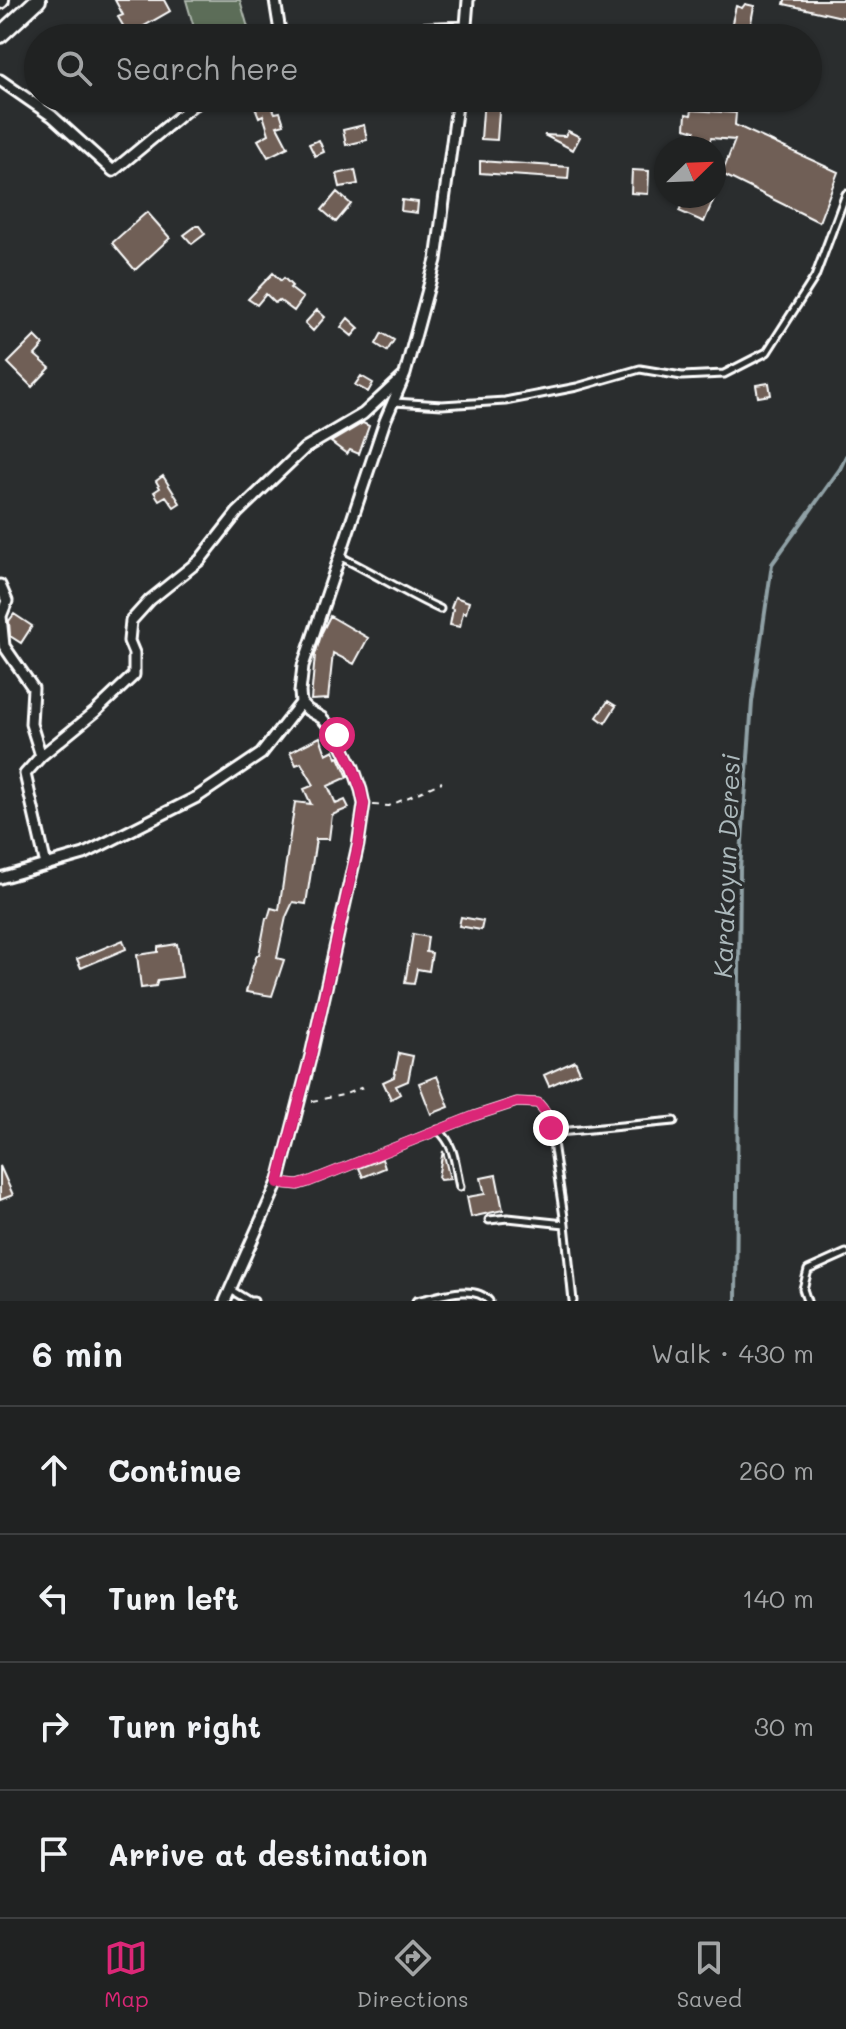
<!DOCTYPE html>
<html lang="en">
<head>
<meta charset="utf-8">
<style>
	:root { --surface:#202222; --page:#282a2a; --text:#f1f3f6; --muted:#a2a4a5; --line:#3d3f40; --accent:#db2777 }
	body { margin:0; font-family:Mali,sans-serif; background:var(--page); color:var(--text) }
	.compass { position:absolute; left:654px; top:136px; width:72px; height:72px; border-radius:50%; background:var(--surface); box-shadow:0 2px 6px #0004; rotate:67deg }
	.stop { position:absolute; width:24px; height:24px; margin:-18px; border:6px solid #db2777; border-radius:50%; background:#fff }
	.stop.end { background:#db2777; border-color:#fff; box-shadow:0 2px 8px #0008 }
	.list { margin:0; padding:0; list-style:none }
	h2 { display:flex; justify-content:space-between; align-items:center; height:104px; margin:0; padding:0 32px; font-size:34px }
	h2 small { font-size:26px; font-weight:400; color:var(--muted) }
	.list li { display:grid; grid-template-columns:52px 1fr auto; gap:24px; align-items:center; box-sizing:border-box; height:128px; padding:0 32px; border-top:2px solid var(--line) }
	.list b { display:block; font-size:30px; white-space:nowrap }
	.list em { font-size:26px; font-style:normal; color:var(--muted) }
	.icon { flex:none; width:44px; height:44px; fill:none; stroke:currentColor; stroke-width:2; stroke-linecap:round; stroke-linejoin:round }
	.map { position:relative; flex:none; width:846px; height:1301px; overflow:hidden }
	.search { position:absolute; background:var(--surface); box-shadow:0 2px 6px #0004; left:24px; right:24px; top:24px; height:88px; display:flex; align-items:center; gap:20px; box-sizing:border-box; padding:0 28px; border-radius:44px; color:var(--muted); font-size:30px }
	.sheet { height:616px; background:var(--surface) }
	nav { display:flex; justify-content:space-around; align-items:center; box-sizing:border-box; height:112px; border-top:2px solid var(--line); background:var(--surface); font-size:22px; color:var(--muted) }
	nav a { display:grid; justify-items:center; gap:4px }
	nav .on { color:var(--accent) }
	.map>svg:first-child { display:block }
	.green { fill:#5b6d58; stroke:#adb6ac; stroke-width:2 }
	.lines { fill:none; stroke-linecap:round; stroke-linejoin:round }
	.stream { stroke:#90a1a6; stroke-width:4 }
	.building { fill:#6f5f56; stroke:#fff; stroke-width:2 }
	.lane-casing { stroke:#fff; stroke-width:11 }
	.street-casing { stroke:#fff; stroke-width:15 }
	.secondary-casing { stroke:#fff; stroke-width:20 }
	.primary-casing { stroke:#fff; stroke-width:20 }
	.path { stroke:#fff; stroke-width:2; stroke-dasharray:6 6; stroke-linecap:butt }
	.lane { stroke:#2a2d2e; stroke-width:5 }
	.street { stroke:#2a2d2e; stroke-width:9 }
	.secondary { stroke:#2a2d2e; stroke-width:14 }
	.primary { stroke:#2a2d2e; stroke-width:14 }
	.route { stroke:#db2777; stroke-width:10 }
	.labels { text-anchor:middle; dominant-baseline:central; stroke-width:6; stroke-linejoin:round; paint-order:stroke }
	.water-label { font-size:26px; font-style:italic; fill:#acb9bc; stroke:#2a2d2e }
</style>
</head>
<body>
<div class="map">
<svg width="846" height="1301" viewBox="0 0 846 1301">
	<rect width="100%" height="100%" fill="#2a2d2e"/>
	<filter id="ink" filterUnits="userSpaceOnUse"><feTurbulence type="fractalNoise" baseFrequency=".0125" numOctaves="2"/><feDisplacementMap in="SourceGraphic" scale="16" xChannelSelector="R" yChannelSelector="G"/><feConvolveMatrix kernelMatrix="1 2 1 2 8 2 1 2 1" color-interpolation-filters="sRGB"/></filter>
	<g filter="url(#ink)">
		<path class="green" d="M186 0H240L251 38H197Z"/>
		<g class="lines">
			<path class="stream" d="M736 1301 740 869 752 702 772 564 840 469 846 456"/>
		</g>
		<path class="building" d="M115 0H164L170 11 130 34 127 28 125 29 118 17 123 15Z
			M785 0H846V18L784 4Z
			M745 4 754 6 750 28 746 38H733L735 32 730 31 736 6 742 8Z
			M262 98H268L275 113 280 112 284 124 277 126 288 147 268 157 258 140 269 134 263 115 259 117 253 102Z
			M484 98H500L497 140 481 139Z
			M692 110 736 113 735 125 838 172 819 222 722 174 735 140 711 138 709 143 695 138V131L685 128 686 114 691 115Z
			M364 125 367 140 346 145 343 130Z
			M568 131 580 137 573 150 544 135 565 136Z
			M319 140 324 152 315 156 309 144Z
			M480 161 569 167 568 179 480 173Z
			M355 170 358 184 340 187 337 174Z
			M632 170 649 171 648 194 631 193Z
			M337 192 351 204 336 222 322 210Z
			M686 196H715L704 222 679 211Z
			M402 200 418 202 417 213 401 211Z
			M147 212 170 238 135 270 112 243Z
			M196 226H199L205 234 192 244 184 235Z
			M273 273 281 281 284 278 292 286 290 288 303 298 294 311 279 300 275 303 266 294 257 305 248 299Z
			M317 310 325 317 313 331 305 323Z
			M348 318 359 328 352 336 341 327Z
			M382 333 394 340 387 351 376 344Z
			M35 336 44 345 35 355 50 368 32 387 8 363Z
			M361 376 373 383 368 392 355 385Z
			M769 383 771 395 758 397 756 385Z
			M363 423 369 426 359 454 350 450 347 454 331 442Z
			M163 476 180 503 174 507 166 496 159 500 154 492 160 488 156 481Z
			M455 597 469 602 466 613 463 612 460 627 450 625 453 609 451 608Z
			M14 614 32 626 21 643 10 636 9 621Z
			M330 616 368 638 354 664 333 653 328 699 311 700 315 655 322 632Z
			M608 701 616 706 605 723 597 717Z
			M320 737 326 754 334 750 337 758 339 757 348 777 328 786 336 804 345 800 349 808 332 815 329 839H316L306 904 293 902 286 917 277 958 284 960 272 996 246 992 253 966 257 955H259L266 918H268L271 908 279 910 295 802 311 804 304 789 314 785 301 763 296 765 290 752Z
			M461 917 483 921 481 930 459 926Z
			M413 934 428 937 426 952 432 953 429 971 417 969 414 984 405 983Z
			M123 940 126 949 81 968 77 959Z
			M177 944 182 977 158 980 156 986 141 988 137 955 158 952V947Z
			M399 1053 413 1056 408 1081 396 1086 400 1094 391 1099 383 1082 394 1077Z
			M575 1061 580 1072 549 1086 544 1075Z
			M437 1076 449 1107 431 1114 419 1083Z
			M443 1151 450 1179 440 1180 438 1177Z
			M382 1159 385 1168 363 1177 359 1168Z
			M0 1166 13 1195 0 1200Z
			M496 1175 503 1210 471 1217 467 1197 485 1194 481 1178Z"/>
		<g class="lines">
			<g class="lane-casing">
				<path id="lane" d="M394 402 442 405 505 401 577 387 640 369 682 376 724 374 767 352 815 277 846 194
					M339 556C374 573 405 593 440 609
					M551 1129 565 1224 573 1301
					M438 1130C456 1145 455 1167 460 1187
					M279 1183 298 1185 308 1182 474 1116 517 1102 538 1103 548 1115 551 1128 559 1132 674 1121
					M489 1220 508 1218 565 1224
					M231 1290 249 1301H254
					M416 1301C437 1297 474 1283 489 1301
					M807 1301 803 1289 808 1270 846 1253"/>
			</g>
			<g class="street-casing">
				<path id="street" d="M275 0 281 38
					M365 38 410 29 467 27
					M465 38 468 0
					M0 80 52 116 113 171 193 105 207 98
					M0 585 7 601 1 616 4 646 33 688 31 724 41 756 25 774 46 865
					M41 756 95 712 134 675V653L129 641 131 621 150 600 200 560 237 513 305 448 363 414 403 377
					M0 878 84 854 197 797 261 754 301 703
					M225 1301 279 1180 311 1055 358 845 364 804 361 790 353 767 337 735 322 718 308 710 301 703 300 692 303 666 385 421 405 374 436 260 458 98"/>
			</g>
			<g class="secondary-casing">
				<path id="secondary" d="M0 35 38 0"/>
			</g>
			<g class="primary-casing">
				<path id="primary" d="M0 1 1 0"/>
			</g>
			<path class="path" d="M373 805 389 806 442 782
				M312 1101 343 1095 363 1087"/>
			<use href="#lane" class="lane"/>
			<use href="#street" class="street"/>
			<use href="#secondary" class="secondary"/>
			<use href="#primary" class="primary"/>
		</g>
	</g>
	<g class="lines" filter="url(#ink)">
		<path class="route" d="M337 735 353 767 361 790 364 804 358 845 311 1055 278 1183 298 1185 308 1182 474 1116 517 1102 538 1103 548 1115 551 1128"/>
	</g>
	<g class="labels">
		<g class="water-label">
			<text transform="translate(726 866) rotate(-88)">Karakoyun Deresi</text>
		</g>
	</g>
</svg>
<svg class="compass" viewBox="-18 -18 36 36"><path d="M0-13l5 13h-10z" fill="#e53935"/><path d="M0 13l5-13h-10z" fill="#a2a4a5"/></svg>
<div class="stop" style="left:337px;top:735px"></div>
<div class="stop end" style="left:551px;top:1128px"></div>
<div class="search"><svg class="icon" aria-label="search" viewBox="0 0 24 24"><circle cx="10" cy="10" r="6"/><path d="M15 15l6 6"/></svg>Search here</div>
</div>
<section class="sheet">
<h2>6 min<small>Walk · 430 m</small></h2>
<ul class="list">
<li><svg class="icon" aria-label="ahead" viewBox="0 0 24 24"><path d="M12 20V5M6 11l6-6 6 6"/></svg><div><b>Continue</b></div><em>260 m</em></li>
<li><svg class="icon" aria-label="left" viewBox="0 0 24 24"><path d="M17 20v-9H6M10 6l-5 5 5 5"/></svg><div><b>Turn left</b></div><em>140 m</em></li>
<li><svg class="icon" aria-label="right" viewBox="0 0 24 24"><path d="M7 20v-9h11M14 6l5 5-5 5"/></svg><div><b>Turn right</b></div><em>30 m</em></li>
<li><svg class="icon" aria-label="arrive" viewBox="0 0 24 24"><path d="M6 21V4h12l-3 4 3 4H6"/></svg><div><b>Arrive at destination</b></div></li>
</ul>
</section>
<nav>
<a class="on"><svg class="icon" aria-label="map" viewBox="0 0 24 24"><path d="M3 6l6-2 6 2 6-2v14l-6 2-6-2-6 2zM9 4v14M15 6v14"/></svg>Map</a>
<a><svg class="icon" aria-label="directions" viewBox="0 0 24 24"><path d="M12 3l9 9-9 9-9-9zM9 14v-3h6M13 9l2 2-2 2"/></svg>Directions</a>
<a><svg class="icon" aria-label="saved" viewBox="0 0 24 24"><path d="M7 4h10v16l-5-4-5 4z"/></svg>Saved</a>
</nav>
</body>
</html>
